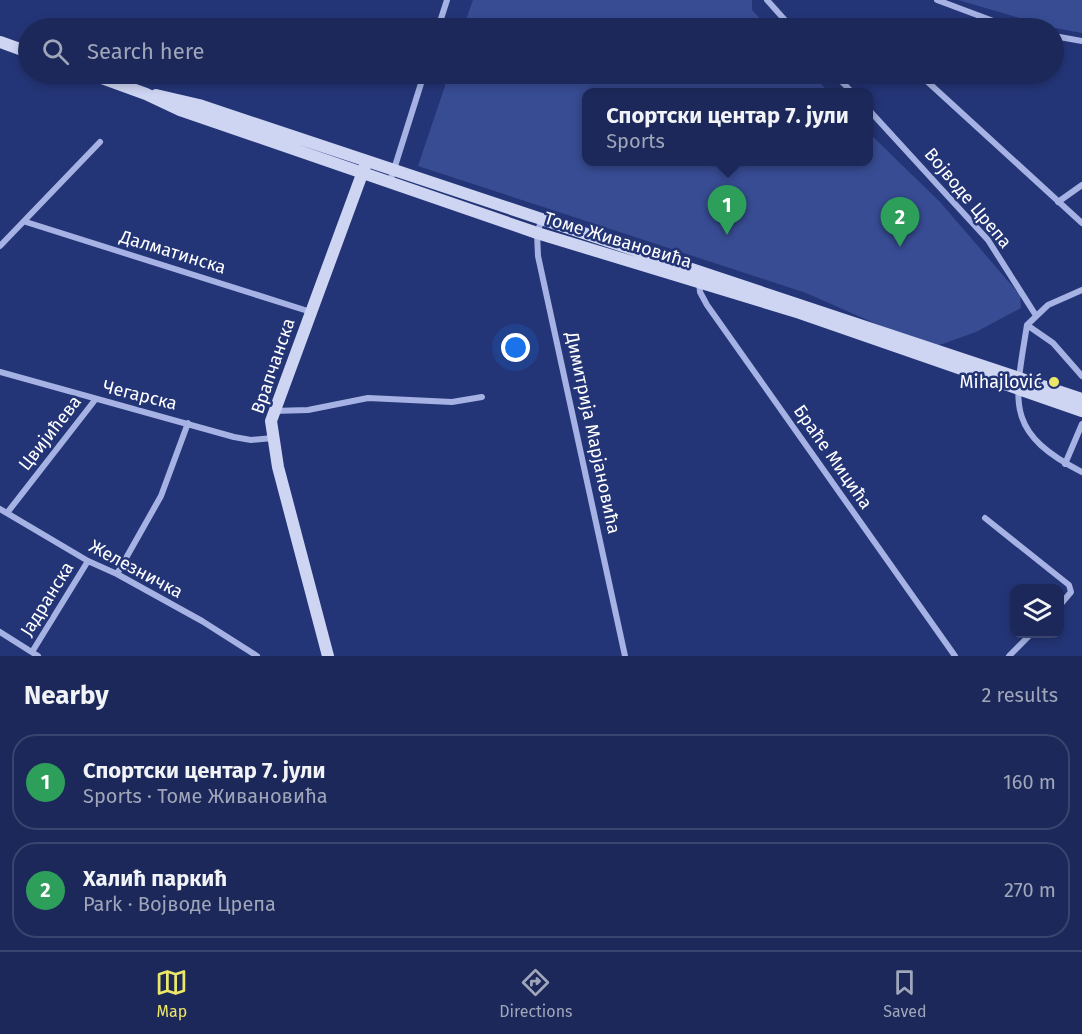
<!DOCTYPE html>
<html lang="en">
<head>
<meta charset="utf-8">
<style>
	:root { --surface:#1b2859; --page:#283462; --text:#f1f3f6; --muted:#a0a6ba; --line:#39446f; --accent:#ece669 }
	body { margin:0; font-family:"Fira Sans",sans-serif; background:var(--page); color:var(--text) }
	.controls { position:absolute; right:18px; bottom:18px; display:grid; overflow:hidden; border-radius:12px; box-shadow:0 3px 9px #0003 }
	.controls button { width:54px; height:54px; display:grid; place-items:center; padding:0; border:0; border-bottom:2px solid var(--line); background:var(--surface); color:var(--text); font:30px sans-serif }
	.you { position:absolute; left:516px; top:348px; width:21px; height:21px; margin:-15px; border:4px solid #fff; border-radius:50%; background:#1a73e8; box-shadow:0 0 0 9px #1a73e833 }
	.badge { display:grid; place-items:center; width:39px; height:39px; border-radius:50%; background:var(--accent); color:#fff; font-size:20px; font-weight:700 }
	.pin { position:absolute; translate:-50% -50px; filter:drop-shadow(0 2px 3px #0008) }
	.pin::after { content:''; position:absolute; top:32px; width:21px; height:18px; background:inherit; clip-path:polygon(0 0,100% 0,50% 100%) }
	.popup { position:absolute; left:582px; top:88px; width:291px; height:78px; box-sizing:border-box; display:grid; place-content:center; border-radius:12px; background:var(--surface); filter:drop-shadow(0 2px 4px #0005); font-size:20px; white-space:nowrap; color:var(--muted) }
	.popup b { font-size:22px; color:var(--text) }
	.popup::after { content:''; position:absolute; left:50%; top:100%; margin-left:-12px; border:12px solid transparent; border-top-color:var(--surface) }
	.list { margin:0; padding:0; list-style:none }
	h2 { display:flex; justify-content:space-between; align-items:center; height:78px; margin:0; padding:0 24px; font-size:26px }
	h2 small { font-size:20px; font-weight:400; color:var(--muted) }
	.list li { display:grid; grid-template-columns:39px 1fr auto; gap:18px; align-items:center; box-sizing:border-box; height:96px; margin:0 12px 12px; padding:0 12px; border:2px solid var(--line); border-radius:24px }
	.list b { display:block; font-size:22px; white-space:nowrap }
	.list p { margin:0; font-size:20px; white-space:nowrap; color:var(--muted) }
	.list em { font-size:20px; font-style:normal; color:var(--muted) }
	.icon { flex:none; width:33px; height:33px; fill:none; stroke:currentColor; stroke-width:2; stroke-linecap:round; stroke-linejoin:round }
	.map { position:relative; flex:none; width:1082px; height:656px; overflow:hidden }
	.search { position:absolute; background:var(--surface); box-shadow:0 3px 9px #0003; left:18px; right:18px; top:18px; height:66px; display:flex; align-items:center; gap:15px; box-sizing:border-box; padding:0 21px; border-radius:33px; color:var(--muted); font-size:22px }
	.sheet { height:294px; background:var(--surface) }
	nav { display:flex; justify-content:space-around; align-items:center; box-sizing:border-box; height:84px; border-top:2px solid var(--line); background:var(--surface); font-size:16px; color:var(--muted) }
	nav a { display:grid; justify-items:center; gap:3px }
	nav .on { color:var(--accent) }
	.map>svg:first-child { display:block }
	.green { fill:#384c94 }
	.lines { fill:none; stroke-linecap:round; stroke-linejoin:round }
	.minor { stroke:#a5b2e3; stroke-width:6 }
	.secondary { stroke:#ced5f3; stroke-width:12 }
	.poi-dot { fill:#ece669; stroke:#243577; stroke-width:2 }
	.labels { text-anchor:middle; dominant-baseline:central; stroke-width:5; stroke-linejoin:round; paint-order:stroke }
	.street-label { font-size:18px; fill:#fff; stroke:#243577 }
	.poi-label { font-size:18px; fill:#fff; stroke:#243577; text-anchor:end }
</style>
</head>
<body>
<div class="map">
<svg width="1082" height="656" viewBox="0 0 1082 656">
	<rect width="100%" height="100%" fill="#243577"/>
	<path class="green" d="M473 0H752V10L769 28H463Z
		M958 0H1082V33L1050 27Z
		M449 74H811L829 92H586V162H868V132L940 202 1020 295 1021 308 976 332 931 348 806 293 418 166Z"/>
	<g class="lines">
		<path class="minor" d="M767 0 792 28
			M937 0 1012 28
			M865 24 871 28
			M438 28 447 0
			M1054 36 1082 41
			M834 74 852 92
			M919 74 1082 223
			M868 109 988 240 1035 314
			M390 182 424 74
			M1058 202 1082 185
			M542 219 537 233 538 256 625 656
			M26 222 311 312
			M0 246 100 142
			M699 281 700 292 707 305 955 656
			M1082 290 1048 305 1027 325C1015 401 1003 432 1082 472
			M1027 325 1053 343 1082 376
			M0 372 234 437 251 440 273 438
			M273 411 308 410 368 398 452 402 482 397
			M1065 464 1082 424
			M0 509 88 561 117 574 202 621 257 656
			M7 513 95 400
			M985 518 1069 585 1071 592 1060 605
			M117 574 161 496 188 423
			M0 632 38 656
			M32 652 88 561
			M1009 656 1031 634"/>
		<path class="secondary" d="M0 42 28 52
			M91 74 146 94 180 110 537 233 800 313 1082 411
			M156 95 199 105 1082 399
			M328 656 278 467 271 421 365 166"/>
	</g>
	<circle class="poi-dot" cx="1054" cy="382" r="6"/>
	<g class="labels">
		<g class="street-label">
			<text transform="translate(968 198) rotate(50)">Војводе Црепа</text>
			<text transform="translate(618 240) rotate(17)">Томе Живановића</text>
			<text transform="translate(173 252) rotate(17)">Далматинска</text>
			<text transform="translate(273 366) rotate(-71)">Врапчанска</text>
			<text transform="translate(140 395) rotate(14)">Чегарска</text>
			<text transform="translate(50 433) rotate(-52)">Цвијићева</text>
			<text transform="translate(593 433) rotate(78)">Димитрија Марјановића</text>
			<text transform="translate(833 457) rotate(55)">Браће Мицића</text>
			<text transform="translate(136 569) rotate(28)">Железничка</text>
			<text transform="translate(47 599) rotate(-58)">Јадранска</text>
		</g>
		<g class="poi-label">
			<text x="1042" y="382">Mihajlović</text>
		</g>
	</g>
</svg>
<div class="controls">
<button><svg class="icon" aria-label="layers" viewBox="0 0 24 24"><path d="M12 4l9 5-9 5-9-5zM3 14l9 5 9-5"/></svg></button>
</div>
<div class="you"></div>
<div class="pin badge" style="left:727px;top:235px;background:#2e9e5b">1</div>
<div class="popup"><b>Спортски центар 7. јули</b>Sports</div>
<div class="pin badge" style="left:900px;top:247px;background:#2e9e5b">2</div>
<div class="search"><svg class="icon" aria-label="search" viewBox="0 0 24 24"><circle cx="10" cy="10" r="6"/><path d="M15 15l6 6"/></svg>Search here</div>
</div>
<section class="sheet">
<h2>Nearby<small>2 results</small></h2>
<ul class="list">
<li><span class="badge" style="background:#2e9e5b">1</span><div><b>Спортски центар 7. јули</b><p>Sports · Томе Живановића</p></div><em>160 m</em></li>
<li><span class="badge" style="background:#2e9e5b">2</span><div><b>Халић паркић</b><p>Park · Војводе Црепа</p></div><em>270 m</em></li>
</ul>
</section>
<nav>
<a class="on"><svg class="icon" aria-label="map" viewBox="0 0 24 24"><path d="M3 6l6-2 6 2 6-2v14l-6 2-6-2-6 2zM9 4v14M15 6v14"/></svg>Map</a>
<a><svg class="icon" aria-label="directions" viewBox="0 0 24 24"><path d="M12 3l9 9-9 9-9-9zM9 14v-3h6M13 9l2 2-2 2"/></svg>Directions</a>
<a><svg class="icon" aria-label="saved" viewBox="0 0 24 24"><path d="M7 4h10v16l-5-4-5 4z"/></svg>Saved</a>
</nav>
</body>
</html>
